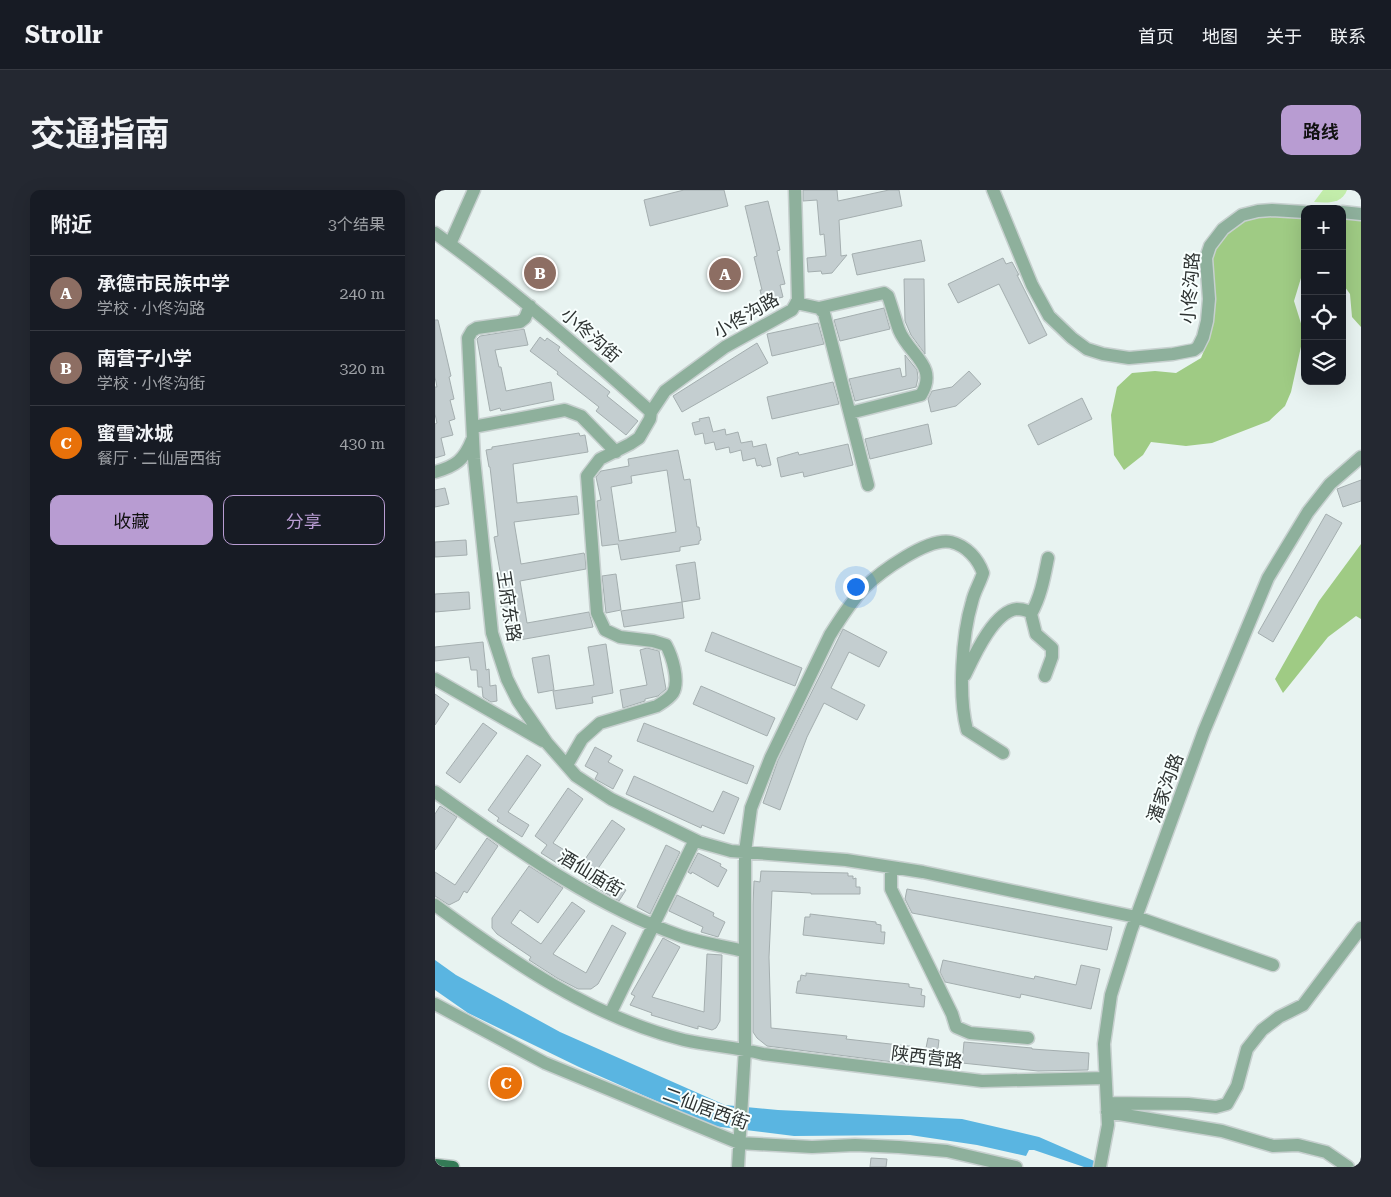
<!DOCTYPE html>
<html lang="zh">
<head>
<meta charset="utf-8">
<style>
	:root { --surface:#171b24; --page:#242831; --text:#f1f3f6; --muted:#9ea1a6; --line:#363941; --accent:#b89cd2 }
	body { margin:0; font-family:"Roboto Serif","Noto Sans SC",serif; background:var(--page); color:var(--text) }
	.controls { position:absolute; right:15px; top:15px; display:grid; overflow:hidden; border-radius:10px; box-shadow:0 5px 20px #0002 }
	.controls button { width:45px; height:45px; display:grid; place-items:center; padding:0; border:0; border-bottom:1px solid var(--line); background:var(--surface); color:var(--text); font:25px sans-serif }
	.you { position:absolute; left:420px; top:396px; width:18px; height:18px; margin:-12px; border:4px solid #fff; border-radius:50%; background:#1a73e8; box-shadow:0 0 0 8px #1a73e833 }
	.badge { display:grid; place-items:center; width:32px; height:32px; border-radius:50%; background:var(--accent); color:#fff; font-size:16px; font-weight:700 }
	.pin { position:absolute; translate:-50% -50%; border:2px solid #fff; box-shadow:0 1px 5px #0006 }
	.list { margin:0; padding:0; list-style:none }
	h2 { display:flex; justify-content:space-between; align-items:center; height:65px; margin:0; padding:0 20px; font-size:21px }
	h2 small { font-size:16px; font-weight:400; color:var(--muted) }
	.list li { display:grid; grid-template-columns:32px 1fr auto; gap:15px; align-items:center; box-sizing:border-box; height:75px; padding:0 20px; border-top:1px solid var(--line) }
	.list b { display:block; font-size:19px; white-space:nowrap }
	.list p { margin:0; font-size:16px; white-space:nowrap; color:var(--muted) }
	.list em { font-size:16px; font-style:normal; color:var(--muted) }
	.actions { display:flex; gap:10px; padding:15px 20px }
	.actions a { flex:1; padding:11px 0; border:1px solid var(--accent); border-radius:10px; text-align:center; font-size:18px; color:var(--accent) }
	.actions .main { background:var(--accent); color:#111 }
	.icon { flex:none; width:28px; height:28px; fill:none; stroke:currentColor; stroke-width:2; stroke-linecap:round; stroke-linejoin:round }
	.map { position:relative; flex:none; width:926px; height:977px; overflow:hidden; border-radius:10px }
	header { display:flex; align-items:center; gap:30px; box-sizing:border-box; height:70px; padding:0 25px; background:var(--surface); border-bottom:1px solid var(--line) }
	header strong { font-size:24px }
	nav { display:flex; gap:28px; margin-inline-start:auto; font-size:18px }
	.intro { display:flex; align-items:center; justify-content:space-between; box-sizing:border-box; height:120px; padding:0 30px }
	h1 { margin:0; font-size:35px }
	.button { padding:12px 22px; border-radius:10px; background:var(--accent); color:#111; font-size:18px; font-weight:700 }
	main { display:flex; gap:30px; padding:0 30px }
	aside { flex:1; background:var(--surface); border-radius:10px; box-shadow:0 5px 20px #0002 }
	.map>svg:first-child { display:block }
	.green { fill:#c3edab }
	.forest { fill:#9fcb84 }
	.water { fill:#5ab5e1 }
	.building { fill:#c4ced0; stroke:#a4aeaf; fill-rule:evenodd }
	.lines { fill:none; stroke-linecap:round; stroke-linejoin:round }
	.minor-casing { stroke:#c7d0cf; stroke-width:15 }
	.major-casing { stroke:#c7d0cf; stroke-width:15 }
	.minor { stroke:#8eb09c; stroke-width:12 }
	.major { stroke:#347a56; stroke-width:12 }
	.labels { text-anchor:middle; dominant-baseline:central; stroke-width:4; stroke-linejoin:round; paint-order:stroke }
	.street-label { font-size:18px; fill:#2e3332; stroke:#f8fffe }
</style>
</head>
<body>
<header>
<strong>Strollr</strong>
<nav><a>首页</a><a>地图</a><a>关于</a><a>联系</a></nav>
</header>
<div class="intro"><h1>交通指南</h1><a class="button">路线</a></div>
<main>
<aside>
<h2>附近<small>3个结果</small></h2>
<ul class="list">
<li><span class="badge" style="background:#8d6e63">A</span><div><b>承德市民族中学</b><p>学校 · 小佟沟路</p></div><em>240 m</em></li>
<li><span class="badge" style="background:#8d6e63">B</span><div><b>南营子小学</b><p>学校 · 小佟沟街</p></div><em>320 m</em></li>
<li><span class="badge" style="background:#e8710a">C</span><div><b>蜜雪冰城</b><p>餐厅 · 二仙居西街</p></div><em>430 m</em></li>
</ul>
<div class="actions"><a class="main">收藏</a><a>分享</a></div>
</aside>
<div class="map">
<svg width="926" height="977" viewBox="0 0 926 977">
	<rect width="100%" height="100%" fill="#e8f3f1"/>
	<path class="green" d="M888 0H912C907 14 892 13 879 12Z"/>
	<path class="forest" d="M828 25 870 29V88H866L859 111 869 143 856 202 850 216 834 231 777 253 751 256 716 252 708 265 689 280 679 265 676 225 682 197 697 183 720 181 741 183 766 168 773 151 779 115 776 81 779 58 800 33Z
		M907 30H926V137L917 127 915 104 907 93Z
		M926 354V429L921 426 893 447 848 503 840 489 884 411Z"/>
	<path class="water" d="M0 770 21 785 125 842 290 915 343 920 527 929 604 947 673 977H649L599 960H594L591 966 542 955 475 945 359 946 278 936 144 877 33 823 0 800Z"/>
	<path class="building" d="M249 0H289L293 16 215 36 209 10Z
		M368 0H402L403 11 454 0H464L467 16 404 30 406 66 412 65 397 83 387 84 386 81 373 82 372 68 391 66 389 44 385 45 382 10 368 11Z
		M333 11 345 60 342 61 350 94 345 95 348 107 328 112 325 100H327L319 67 322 66 310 16Z
		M486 50 490 71 422 85 417 64Z
		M568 68 571 74 577 72 584 85H582L612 145 594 154 564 94 523 113 513 94Z
		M469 89H489L490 164 476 145 470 131Z
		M449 118 455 139 405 151 399 130Z
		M0 130H3L16 186 14 187 19 209 15 210 20 229 14 231 18 245 6 248 10 265 0 268V234L2 233 0 224V197H2L0 187Z
		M383 133 389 154 337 166 332 144Z
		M89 139 93 155 60 160 64 177H66L71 201 116 192 119 210 66 221 65 218 55 221 42 149 45 146Z
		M105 147 110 151 112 148 125 157 123 160 127 164 175 202 172 206 203 231 191 245 161 221 164 217 122 184 123 182 95 161Z
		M322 153 333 173 247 222 238 206Z
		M470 165 482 180 483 188 481 197 420 211 414 189 465 178 467 187 471 186Z
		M534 181 546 194 521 216 496 222 493 209 497 201 517 197Z
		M398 192 404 214 337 229 332 207Z
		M647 208 657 229 603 255 593 235Z
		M274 227 278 242 290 239 291 245 303 242 306 253 317 251 318 257 331 254 336 275 327 277 326 275 322 276 320 268 308 271 306 260 295 263 294 257 281 260 279 252 270 254 268 243 260 245 257 233 265 231 264 229Z
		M493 234 497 254 435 269 430 249Z
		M144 243 145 246 150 245 153 262 78 274 82 313 142 306 144 324 79 332 86 374 149 363 150 366 151 379 85 391 92 433 154 422 158 437 73 452 64 405 69 404 59 347 63 346 55 277H54L51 260 57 259V257Z
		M413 254 418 275 369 287 368 282 346 287 342 268 363 262 364 265Z
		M243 260 249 290 255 289 262 337H264L266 350 264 351V354L245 357V361L186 370 183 354 167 356 162 311 166 310 161 287 166 281 194 276 193 269ZM232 280 241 342 184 351 176 297 197 293 196 286Z
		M926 290V311L908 317 902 299Z
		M10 298 14 314 0 317V300Z
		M891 324 907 333 838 452 823 443Z
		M31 350 32 365 0 367V352Z
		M260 372 265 409 247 412 241 375Z
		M181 384 186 420 171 423 167 386Z
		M34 402 35 419 0 422V404Z
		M247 412 249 428 189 437 186 421Z
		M408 439 452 462 444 477 414 462 396 498 430 515 422 530 389 513 372 547 345 620 328 613 343 570Z
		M277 442 367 478 360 496 270 461Z
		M48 452 51 480 54 479 55 496 61 495 62 511 56 512 48 507 47 497H43L42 480H36L34 467 0 471V457Z
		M171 454 178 503 157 507 158 513 121 519 118 501 159 495 153 457Z
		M212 458 224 461 231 499 223 506 210 509V511L188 518 185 500 212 495 205 460Z
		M114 465 119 500 103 503 97 468Z
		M266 496 340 528 332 546 258 514Z
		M0 504 14 514 0 535Z
		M48 533 62 543 25 593 11 583Z
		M209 533 319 576 312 594 202 551Z
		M160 557 177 566 173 572 188 580 178 599 160 589 163 583 150 576Z
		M92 565 106 575 73 622 94 635 87 647 62 631 64 628 53 620Z
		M199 586 278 622 288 601 304 608 289 644 267 635 266 638 191 604Z
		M133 598 148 609 118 653 139 666 130 678 106 663 112 655 100 646Z
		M5 616 22 627 0 660V624Z
		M177 630 190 639 162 680 191 700 184 711 150 691 156 681 146 675Z
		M52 648 63 656 32 703 29 701 24 710 14 715 0 706V682L20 695Z
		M231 655 245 662 215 724 202 717Z
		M263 663 286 674 285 676 292 680 283 697 257 682 256 684 253 682Z
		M94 676 128 698 103 733 85 720 76 733 106 754 137 712 150 721 118 764 151 783 177 735 191 743 163 794 156 799H143L122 788 94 770 96 767 62 744 57 738V728Z
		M326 681 413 683V686H418V689L421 688V697H425V704H376V703L337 701 334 767 336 838 412 846 411 849 491 858 493 848 504 850 502 866 490 865 489 874 474 872V874L332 856 322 848 318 842V715L319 691 325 692Z
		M472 699 677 737 672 760 477 723 470 709Z
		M242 705 279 723 278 726 290 732 283 747 266 742 268 737 234 721Z
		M375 724 441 732V734L446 735V742H450L449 754 368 745 370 727H375Z
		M228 748 245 757 217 807 269 822 272 764 287 765 285 831 281 838 277 840 263 836V839L216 825 217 823 195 815 200 806 196 804Z
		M508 770 599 789 600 786 641 795 646 775 665 779 656 819 586 804 585 808 510 792 505 782Z
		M371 783 474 794V797L487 799 486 805 490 806 489 817 361 803 363 791H365L366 785 371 786Z
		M529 852 597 858V859L654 863 653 880 603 881 527 873Z
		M436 968 452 969 451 977H435Z"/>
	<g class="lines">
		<g class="minor-casing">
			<path id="minor" d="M558 0 597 95 614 126 637 148 652 159 668 164 694 168 738 164 759 160 763 157 768 147 772 131 774 109 771 68 775 56 788 39 807 25 823 21 837 20 870 22
				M907 22 926 24
				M0 43C76 98 146 159 216 222
				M15 54 39 0
				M361 113 384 118 389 123 433 295
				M95 116 90 128 85 132 42 138 37 141 33 148 39 269 57 443 72 489 83 511 112 553 141 586 176 609 264 652 296 661 411 670 488 682 701 727 838 775
				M384 118 449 103 453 106C457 117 460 129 464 140 474 165 504 176 486 205L415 223
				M38 237 130 220 146 226 181 262
				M0 282C21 276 29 270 37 250
				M596 424C606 406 609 388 613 368
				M530 485C539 466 559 421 582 419 585 419 590 420 593 421L596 424 601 444 617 458V467L610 486
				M0 489 108 551
				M132 575 147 549 165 533 222 516C228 512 234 509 238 503 245 491 237 466 231 455L218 451 185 447 170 440 162 423 152 286 165 269 195 254 204 248 215 229 216 222 230 201 290 157 357 120 363 110 360 0
				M0 602C77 656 157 715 246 746 266 753 289 756 309 761
				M456 677V699L517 824 521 837 535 843 593 848
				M0 715C76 771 156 827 249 850 275 856 302 857 328 864L547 891 670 888
				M0 814 110 873 304 953 377 957 420 955 464 957 512 961 581 977
				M175 824 260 650
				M672 913 753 914 781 917 792 914 802 896 812 859 827 840 844 827 868 815 926 738
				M672 922 787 941 838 956 863 955 891 962 913 977
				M303 977 310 859V662L316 618 336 567 395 445C405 429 416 412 429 398 445 382 493 347 516 352 532 356 543 369 548 383 545 393 539 402 537 412 527 445 523 506 532 540L568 563
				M665 977 673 935 669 854 676 805 696 741 769 541 833 388 873 322 895 294 926 267"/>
		</g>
		<g class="major-casing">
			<path id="major" d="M0 975 18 977"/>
		</g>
		<use href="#minor" class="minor"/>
		<use href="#major" class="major"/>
	</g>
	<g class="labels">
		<g class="street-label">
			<text transform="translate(755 98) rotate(-86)">小佟沟路</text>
			<text transform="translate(311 125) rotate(-30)">小佟沟路</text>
			<text transform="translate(156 145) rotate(41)">小佟沟街</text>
			<text transform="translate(74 416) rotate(81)">王府东路</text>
			<text transform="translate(730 598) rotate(-70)">潘家沟路</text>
			<text transform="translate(156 683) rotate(31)">酒仙庙街</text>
			<text transform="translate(492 867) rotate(7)">陕西营路</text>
			<text transform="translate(271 918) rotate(20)">二仙居西街</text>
		</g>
	</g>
</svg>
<div class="controls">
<button>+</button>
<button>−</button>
<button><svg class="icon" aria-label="locate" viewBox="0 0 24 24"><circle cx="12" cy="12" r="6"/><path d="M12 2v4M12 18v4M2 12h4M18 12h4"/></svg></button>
<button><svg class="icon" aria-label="layers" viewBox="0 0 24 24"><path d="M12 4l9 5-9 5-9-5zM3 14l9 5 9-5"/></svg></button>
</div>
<div class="you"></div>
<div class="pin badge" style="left:290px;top:84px;background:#8d6e63">A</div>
<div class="pin badge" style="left:105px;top:83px;background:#8d6e63">B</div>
<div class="pin badge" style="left:71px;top:893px;background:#e8710a">C</div>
</div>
</main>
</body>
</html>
